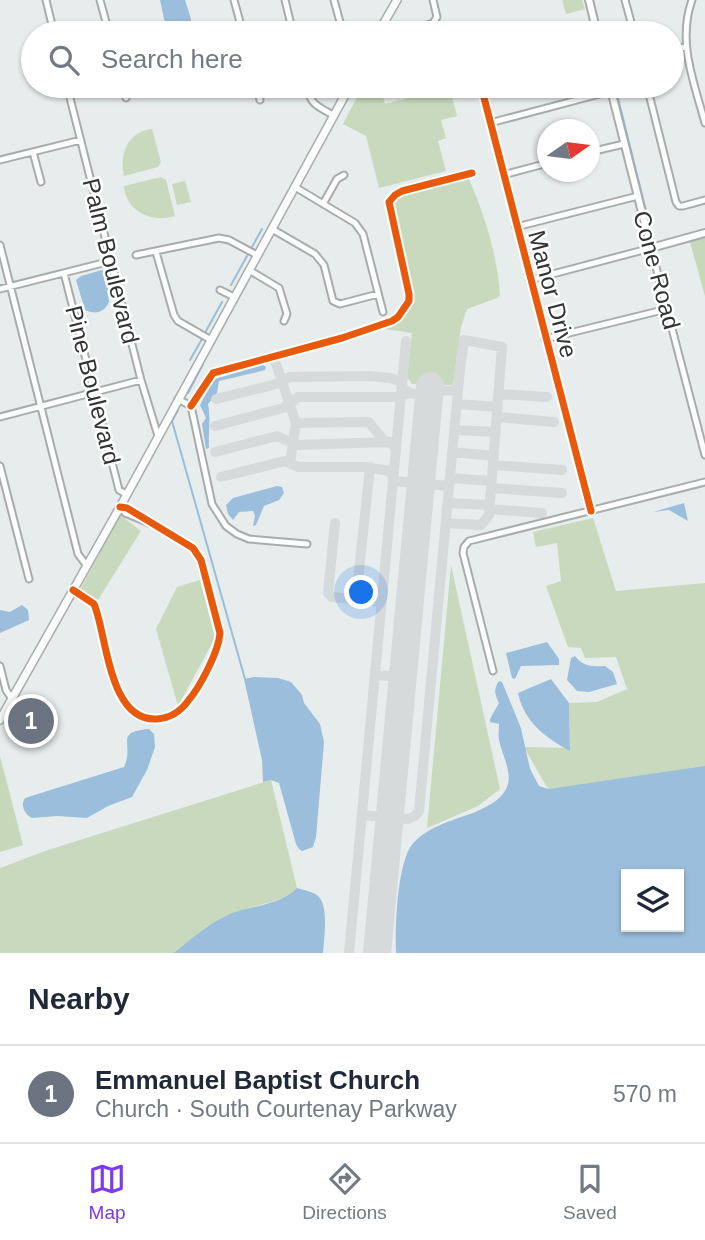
<!DOCTYPE html>
<html lang="en">
<head>
<meta charset="utf-8">
<style>
	:root { --surface:#fff; --page:#f6f6f7; --text:#1f2937; --muted:#747a83; --line:#e0e1e3; --accent:#7c3aed }
	body { margin:0; font-family:Helvetica,sans-serif; background:var(--page); color:var(--text) }
	.controls { position:absolute; right:21px; bottom:21px; display:grid; overflow:hidden; border-radius:0px; box-shadow:0 2px 5px #0004 }
	.controls button { width:63px; height:63px; display:grid; place-items:center; padding:0; border:0; border-bottom:2px solid var(--line); background:var(--surface); color:var(--text); font:35px sans-serif }
	.compass { position:absolute; left:537px; top:119px; width:63px; height:63px; border-radius:50%; background:var(--surface); box-shadow:0 2px 5px #0004; rotate:76deg }
	.you { position:absolute; left:362px; top:593px; width:24px; height:24px; margin:-18px; border:5px solid #fff; border-radius:50%; background:#1a73e8; box-shadow:0 0 0 10px #1a73e833 }
	.badge { display:grid; place-items:center; width:46px; height:46px; border-radius:50%; background:var(--accent); color:#fff; font-size:23px; font-weight:700 }
	.pin { position:absolute; translate:-50% -50%; border:4px solid #fff; box-shadow:0 2px 7px #0006 }
	.list { margin:0; padding:0; list-style:none }
	h2 { display:flex; justify-content:space-between; align-items:center; height:91px; margin:0; padding:0 28px; font-size:30px }
	h2 small { font-size:23px; font-weight:400; color:var(--muted) }
	.list li { display:grid; grid-template-columns:46px 1fr auto; gap:21px; align-items:center; box-sizing:border-box; height:98px; padding:0 28px; border-top:2px solid var(--line) }
	.list b { display:block; font-size:26px; white-space:nowrap }
	.list p { margin:0; font-size:23px; white-space:nowrap; color:var(--muted) }
	.list em { font-size:23px; font-style:normal; color:var(--muted) }
	.icon { flex:none; width:38px; height:38px; fill:none; stroke:currentColor; stroke-width:2; stroke-linecap:round; stroke-linejoin:round }
	.map { position:relative; flex:none; width:705px; height:953px; overflow:hidden }
	.search { position:absolute; background:var(--surface); box-shadow:0 2px 5px #0004; left:21px; right:21px; top:21px; height:77px; display:flex; align-items:center; gap:18px; box-sizing:border-box; padding:0 24px; border-radius:38px; color:var(--muted); font-size:26px }
	.sheet { height:189px; background:var(--surface) }
	nav { display:flex; justify-content:space-around; align-items:center; box-sizing:border-box; height:98px; border-top:2px solid var(--line); background:var(--surface); font-size:19px; color:var(--muted) }
	nav a { display:grid; justify-items:center; gap:4px }
	nav .on { color:var(--accent) }
	.map>svg:first-child { display:block }
	.green { fill:#c8d9bd }
	.forest { fill:#c6d8b9 }
	.water { fill:#9abedb; fill-rule:evenodd }
	.lines { fill:none; stroke-linecap:round; stroke-linejoin:round }
	.stream { stroke:#9abedb; stroke-width:2 }
	.taxiway { stroke:#d6dada; stroke-width:10 }
	.runway { stroke:#d6dada; stroke-width:28 }
	.minor-casing { stroke:#a8adac; stroke-width:9 }
	.tertiary-casing { stroke:#a8adac; stroke-width:10 }
	.secondary-casing { stroke:#a8adac; stroke-width:10 }
	.minor { stroke:#fbfcfc; stroke-width:5 }
	.tertiary { stroke:#fbfcfc; stroke-width:6 }
	.secondary { stroke:#fbfcfc; stroke-width:7 }
	.cycleway-casing { stroke:#fff; stroke-width:11 }
	.cycleway { stroke:#e8590c; stroke-width:7 }
	.labels { text-anchor:middle; dominant-baseline:central; stroke-width:5; stroke-linejoin:round; paint-order:stroke }
	.street-label { font-size:24px; fill:#303534; stroke:#fff }
</style>
</head>
<body>
<div class="map">
<svg width="705" height="953" viewBox="0 0 705 953">
	<rect width="100%" height="100%" fill="#e6edec"/>
	<path class="green" d="M562 0H582L585 9 566 14Z
		M363 86H380L385 104 444 89 445 94 451 93 457 116 441 120 446 138 438 141 446 171 379 188 366 136 343 124Z
		M152 129 161 162 158 167 124 176C119 153 128 132 152 129Z
		M161 177 166 180 175 216C152 223 126 212 124 186Z
		M464 177 469 179C485 216 497 254 500 295L497 298 467 309 461 327 453 385 412 384 407 377 412 333 379 328 397 321 412 302 392 208 402 194Z
		M185 181 191 202 177 205 172 184Z
		M120 515 141 531 98 600 80 590Z
		M593 518 616 591 705 583V767L548 789 524 747 570 748 569 703 597 702 627 689 616 657 585 658 581 648 568 647 546 586 561 581 557 543 536 547 533 532Z
		M451 565 500 789 478 806 427 828Z
		M200 580 215 638 178 706 156 629 177 587Z
		M271 780 297 888C282 903 265 902 246 909 220 919 195 936 174 953H0V868L48 850Z"/>
	<path class="forest" d="M705 238V296L690 242Z
		M0 756 23 845 0 852Z"/>
	<path class="water" d="M160 0H185L191 19 190 27 182 33H167Z
		M102 270 106 272 109 302C103 314 95 314 85 310L76 280 81 276Z
		M263 365 266 367 265 370 219 381 217 393 208 404C211 420 208 433 209 448L206 449 202 424 206 418 200 405 212 382 215 379Z
		M277 486 282 487 284 493 279 500 264 506 256 525 253 526 255 516 253 511 239 512 233 520 228 514 226 505 233 498Z
		M684 503 688 521 669 510 653 512Z
		M22 605 28 610 29 620 0 633V610L10 612Z
		M547 642 559 659V665L521 666 515 679 512 678 506 653Z
		M575 656C582 666 592 667 605 666L613 672 617 684 589 692 577 691 567 680 571 658Z
		M254 677 278 678 291 682 302 695 304 703 320 724 324 742 316 837 313 847 302 851 299 849 296 844 279 783 271 780 263 782 262 760 244 679Z
		M551 679 569 703 570 751C546 738 524 722 518 693Z
		M499 681 502 682 521 728 530 769 539 786 548 789 705 766V953H396C395 928 397 867 411 846 424 828 453 820 473 813 486 807 500 802 507 787 513 773 502 755 499 740 498 735 499 730 499 724L490 722V719L499 703C495 694 493 690 499 681ZM626 874H679V927H626Z
		M149 729 154 734 155 747 147 770 132 797 108 806 87 818 57 816 32 818C25 815 20 805 25 798L124 767C135 744 113 732 149 729Z
		M297 888C303 890 314 892 318 896 329 905 324 940 323 953H174C190 940 206 926 224 917 248 904 277 908 297 888Z"/>
	<g class="lines">
		<path class="stream" d="M593 0 601 33
			M615 86 652 235
			M252 247 262 229
			M231 285 247 256
			M206 331 222 302
			M190 360 202 339
			M188 393 203 364
			M178 410 172 421 245 679"/>
		<path class="taxiway" d="M274 358 296 423 290 463
			M404 393 419 394 429 404C433 388 444 390 458 391
			M499 394 547 397
			M216 399 273 385 290 377 370 376 390 378 399 381 405 390 410 393
			M457 404 498 407
			M497 417 554 422
			M296 423 369 422 384 441 391 442
			M215 426 283 408 298 397H395L408 394
			M454 430 496 432
			M215 452 277 436 296 445 389 442 394 446 396 451
			M452 452 494 456
			M493 465 562 470
			M221 477 285 461 298 467H364L390 471 394 481 449 486
			M450 478 491 481
			M491 488 562 493
			M448 503 489 505
			M489 509 542 513
			M335 523 328 593 332 597 382 602
			M356 599 370 467
			M375 675 403 677
			M362 815 408 819 415 816 419 811 460 369 464 340 502 347 489 515 481 525 446 523
			M349 953 406 341"/>
		<path class="runway" d="M377 953 430 386"/>
		<g class="minor-casing">
			<path id="minor" d="M46 0 54 33
				M100 0 109 33
				M234 0 243 33
				M285 0 293 33
				M334 0 343 33
				M625 0 634 33
				M692 0C677 42 694 82 705 123
				M384 24C404 33 413 30 433 23L437 17 433 0
				M672 50 685 47
				M67 86 141 380 158 436
				M122 86 126 98
				M256 86 260 100
				M306 86C311 105 317 106 333 115
				M481 86 591 511
				M647 86 676 202 679 206H683L705 200
				M490 123 611 91
				M33 152 41 182
				M590 152 624 144
				M0 160 81 140
				M503 175 548 163
				M295 187 355 223 363 234 383 312
				M323 204 337 179 344 175
				M516 227 638 196
				M272 229 315 254 324 265 333 301 340 304 378 294
				M0 245 78 554 87 566
				M156 252 174 315 178 321 211 340
				M136 255 219 238 229 240 257 255
				M249 270 279 288 287 314 284 321
				M64 273 119 490 126 494
				M530 280 651 248 705 455
				M0 289 111 261
				M220 290 234 297
				M545 339 667 309
				M178 399 191 406 212 504 226 526 237 534 249 539 307 544
				M191 406 213 373 342 338 392 321 398 317 409 301V294L389 202 395 195 402 191 472 173
				M0 417 141 380
				M0 466 29 579
				M120 507 125 513 154 525
				M73 590 94 604C107 634 108 722 157 719 171 718 180 712 188 701 200 687 219 651 220 633L201 560 193 548 127 508 120 507
				M0 666 6 690 12 699
				M493 671 463 553 464 547 469 541 705 482"/>
		</g>
		<g class="tertiary-casing">
			<path id="tertiary" d="M589 0 597 33
				M610 86 651 248 705 233"/>
		</g>
		<g class="secondary-casing">
			<path id="secondary" d="M378 33 397 0
				M0 720 120 507 350 86"/>
		</g>
		<use href="#minor" class="minor"/>
		<use href="#tertiary" class="tertiary"/>
		<use href="#secondary" class="secondary"/>
		<g class="cycleway-casing">
			<path id="cycleway" d="M481 86 591 511
				M191 406 213 373 342 338 392 321 398 317 409 301V294L389 202 395 195 402 191 472 173
				M73 590 94 604C107 634 108 722 157 719 171 718 180 712 188 701 200 687 219 651 220 633L201 560 193 548 127 508 120 507"/>
		</g>
		<use href="#cycleway" class="cycleway"/>
	</g>
	<g class="labels">
		<g class="street-label">
			<text transform="translate(111 261) rotate(76)">Palm Boulevard</text>
			<text transform="translate(657 270) rotate(75)">Cone Road</text>
			<text transform="translate(553 294) rotate(75)">Manor Drive</text>
			<text transform="translate(93 385) rotate(76)">Pine Boulevard</text>
		</g>
	</g>
</svg>
<div class="controls">
<button><svg class="icon" aria-label="layers" viewBox="0 0 24 24"><path d="M12 4l9 5-9 5-9-5zM3 14l9 5 9-5"/></svg></button>
</div>
<svg class="compass" viewBox="-18 -18 36 36"><path d="M0-13l5 13h-10z" fill="#e53935"/><path d="M0 13l5-13h-10z" fill="#747a83"/></svg>
<div class="you"></div>
<div class="pin badge" style="left:31px;top:721px;background:#6b7280">1</div>
<div class="search"><svg class="icon" aria-label="search" viewBox="0 0 24 24"><circle cx="10" cy="10" r="6"/><path d="M15 15l6 6"/></svg>Search here</div>
</div>
<section class="sheet">
<h2>Nearby<small></small></h2>
<ul class="list">
<li><span class="badge" style="background:#6b7280">1</span><div><b>Emmanuel Baptist Church</b><p>Church · South Courtenay Parkway</p></div><em>570 m</em></li>
</ul>
</section>
<nav>
<a class="on"><svg class="icon" aria-label="map" viewBox="0 0 24 24"><path d="M3 6l6-2 6 2 6-2v14l-6 2-6-2-6 2zM9 4v14M15 6v14"/></svg>Map</a>
<a><svg class="icon" aria-label="directions" viewBox="0 0 24 24"><path d="M12 3l9 9-9 9-9-9zM9 14v-3h6M13 9l2 2-2 2"/></svg>Directions</a>
<a><svg class="icon" aria-label="saved" viewBox="0 0 24 24"><path d="M7 4h10v16l-5-4-5 4z"/></svg>Saved</a>
</nav>
</body>
</html>
